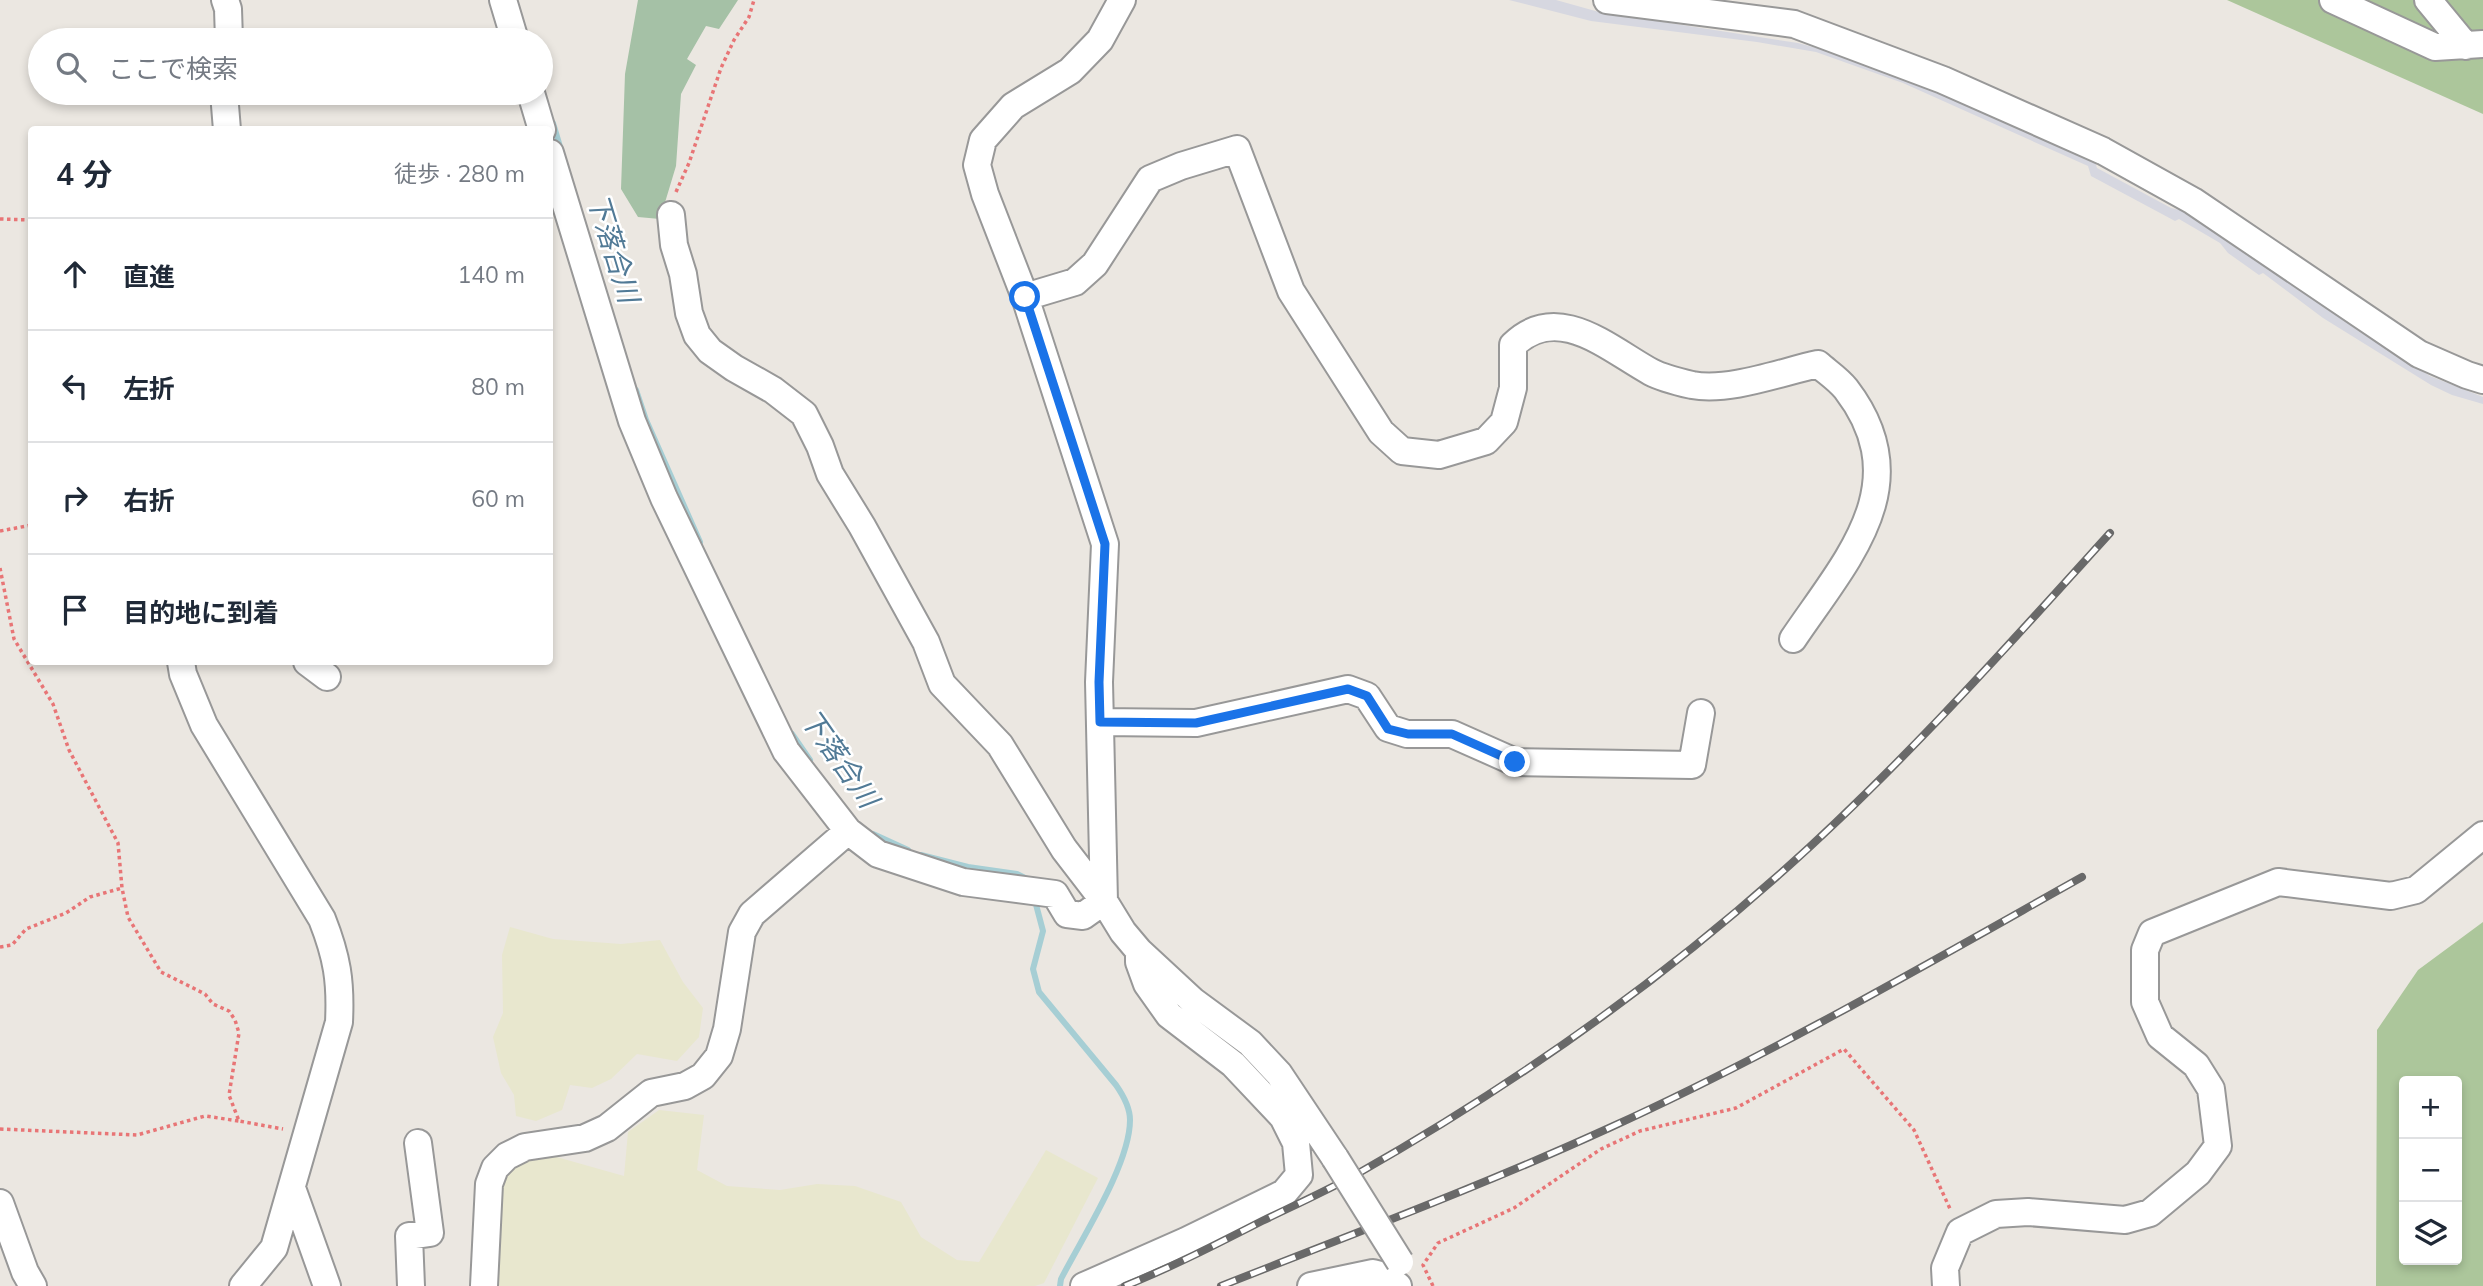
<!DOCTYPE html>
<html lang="ja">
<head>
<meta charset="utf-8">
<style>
	:root { --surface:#fff; --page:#f2f2f3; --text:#1f2937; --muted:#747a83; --line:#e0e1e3 }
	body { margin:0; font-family:Mulish,"Noto Sans JP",sans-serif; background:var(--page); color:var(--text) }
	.controls { position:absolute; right:21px; bottom:21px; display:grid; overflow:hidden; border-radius:7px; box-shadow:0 4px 10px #0003 }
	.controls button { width:63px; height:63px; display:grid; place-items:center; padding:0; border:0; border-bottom:2px solid var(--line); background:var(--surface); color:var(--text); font:35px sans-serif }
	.stop { position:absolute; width:21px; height:21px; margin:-16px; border:5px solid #1a73e8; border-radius:50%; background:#fff }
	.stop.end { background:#1a73e8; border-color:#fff; box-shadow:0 2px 7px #0008 }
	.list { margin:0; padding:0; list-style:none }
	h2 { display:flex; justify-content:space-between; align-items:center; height:91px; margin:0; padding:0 28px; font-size:30px }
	h2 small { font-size:23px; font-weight:400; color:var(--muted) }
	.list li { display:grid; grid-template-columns:46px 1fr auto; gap:21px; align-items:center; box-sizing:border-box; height:112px; padding:0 28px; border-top:2px solid var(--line) }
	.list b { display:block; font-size:26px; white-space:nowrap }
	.list em { font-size:23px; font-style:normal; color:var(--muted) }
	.icon { flex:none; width:38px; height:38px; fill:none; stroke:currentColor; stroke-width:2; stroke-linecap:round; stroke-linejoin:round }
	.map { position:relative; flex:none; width:2483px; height:1286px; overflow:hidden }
	.search { position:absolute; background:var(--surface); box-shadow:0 4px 10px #0003; left:28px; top:28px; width:525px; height:77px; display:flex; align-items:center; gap:18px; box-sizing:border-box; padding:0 24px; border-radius:38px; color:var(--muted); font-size:26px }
	.panel { position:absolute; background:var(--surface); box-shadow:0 4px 10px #0003; left:28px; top:126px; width:525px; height:539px; border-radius:7px }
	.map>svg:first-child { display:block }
	.farmland { fill:#e8e7ce }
	.forest { fill:#acc69b; fill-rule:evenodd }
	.cemetery { fill:#a5c1a6 }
	.plaza { fill:#d6d7e0 }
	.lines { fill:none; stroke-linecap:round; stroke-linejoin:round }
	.stream { stroke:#a6ced4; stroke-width:6 }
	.minor-casing { stroke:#989898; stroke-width:30 }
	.path { stroke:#e87576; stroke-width:3.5; stroke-dasharray:3.5 3.5; stroke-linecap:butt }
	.minor { stroke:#fff; stroke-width:26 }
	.rail-casing { stroke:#696969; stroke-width:8 }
	.rail { stroke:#fff; stroke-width:5; stroke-dasharray:16; stroke-linecap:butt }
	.minor-bridge-casing { stroke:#989898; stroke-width:30; stroke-linecap:butt }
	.minor-bridge { stroke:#fff; stroke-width:26 }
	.route { stroke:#1a73e8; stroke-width:9 }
	.labels { text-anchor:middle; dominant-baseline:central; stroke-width:5; stroke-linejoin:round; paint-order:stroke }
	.water-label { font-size:28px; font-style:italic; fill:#517a96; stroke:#fff }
</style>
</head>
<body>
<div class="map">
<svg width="2483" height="1286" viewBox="0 0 2483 1286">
	<rect width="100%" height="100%" fill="#ebe7e1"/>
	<path class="farmland" d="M510 927 553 939 621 944 660 940 683 982 703 1008 699 1037 677 1061 637 1054 611 1079 592 1088 570 1085 562 1110 536 1121 516 1116 514 1095 501 1073 493 1037 503 1013 502 955Z
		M659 1110 704 1115 697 1170 727 1186 780 1190 817 1184 855 1186 901 1202 921 1237 957 1260 979 1262 1046 1150 1098 1178 1044 1283 1035 1286H495L498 1197 505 1173 524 1160 546 1154 624 1176 628 1132Z"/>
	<path class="forest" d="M2227 0H2483V114Z
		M2483 922V1286H2376L2377 1030 2418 970ZM2404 1081H2457V1260H2404Z"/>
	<path class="cemetery" d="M638 0H738L719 29 706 26 687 59 696 65 681 94 676 166 660 219 638 217 621 189 625 74Z"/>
	<path class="plaza" d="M1509 0H1556L1599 12 1798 43 1878 65 2094 159 2097 168 2171 208 2189 212 2360 332 2430 376 2483 397V404L2452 395 2431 385 2323 318 2263 273 2259 275 2228 253 2220 243 2179 219 2175 221 2091 176 2088 166 1903 83 1816 52 1757 42 1591 21Z"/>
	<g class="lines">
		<path class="stream" d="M553 123 561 150
			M636 390 646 420 700 542
			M792 734 810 760
			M873 834 908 850
			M921 855 968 867 1017 874 1029 880
			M1034 897 1043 931 1033 969 1039 992 1116 1085C1123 1095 1130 1107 1130 1120 1130 1164 1082 1238 1061 1279L1060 1286"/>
		<g class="minor-casing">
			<path id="minor" d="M225 0 228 9 229 40
				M503 0 515 40
				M1607 0 1794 24 1943 80 2103 151 2193 201 2419 354 2467 375 2483 380
				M2333 0 2435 47 2483 44
				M2428 0 2466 46
				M224 93 227 130
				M531 93 542 130
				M550 153 632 421 664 498 786 751 848 831 878 854 963 882 1055 894 1067 914 1083 916 1104 901
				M671 215 674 245 683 274 689 313 697 335 710 351 734 368 773 390 804 414 820 446 830 474 862 526 926 642 942 684 1000 745 1064 849 1104 901 1123 932 1139 951 1193 1001 1250 1043 1279 1074 1335 1158
				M1025 297 1075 282 1095 264 1150 179 1181 166 1237 149 1291 291 1381 432 1402 451 1439 455 1486 441 1504 422 1513 388V345C1558 301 1609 349 1651 372 1662 378 1679 382 1692 385 1730 392 1781 372 1818 364 1827 372 1838 379 1846 389 1919 484 1847 559 1793 639
				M181 662 183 674 204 725 322 919C337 957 341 981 339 1022L274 1248 243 1286
				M307 662 327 677
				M1100 722 1196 723 1348 689 1367 696 1388 728 1407 734H1452L1515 762 1692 765 1701 713
				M1104 901 1099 682 1105 544 1025 297 985 194 977 165 983 140 1013 106 1070 71 1100 40 1122 0
				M292 1188 327 1286
				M0 1203 25 1272 33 1286
				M411 1286 409 1236 430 1233 418 1143
				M484 1286 489 1184 495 1168 507 1156 525 1147 585 1138 607 1128 651 1093 685 1086 703 1076 719 1056 727 1029 742 932 752 914 848 831
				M1084 1286 1186 1241 1284 1193 1299 1175 1296 1143 1283 1117 1233 1064 1169 1015 1147 984 1139 962V951
				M1311 1286 1373 1273 1385 1276 1398 1286
				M1946 1286 1945 1268 1960 1232 1996 1214 2028 1212 2125 1220 2150 1213 2198 1173 2218 1146 2211 1089 2196 1065 2160 1036 2145 1002V950L2152 933 2278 882 2391 896 2416 890 2483 835"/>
		</g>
		<path class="path" d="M676 192 689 163 721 68 734 40 749 17 754 0
			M0 219 32 220
			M0 531 32 525
			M0 568 14 639 53 704 69 750 118 843 122 888 128 917 161 972 205 994 213 1004 229 1011 235 1020 239 1033 229 1095 239 1121 283 1129
			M0 947 12 945 26 929 66 913 90 897 122 888
			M0 1129 137 1135 205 1116 239 1121
			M1433 1286 1423 1265 1438 1243 1514 1208 1601 1149 1640 1131 1736 1108 1844 1049 1914 1130 1951 1211"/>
		<use href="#minor" class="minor"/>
		<g class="rail-casing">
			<path id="rail" d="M1125 1286C1172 1267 1217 1244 1262 1221 1293 1206 1326 1191 1357 1174 1507 1089 1654 986 1782 872 1900 767 2005 649 2110 533
				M1221 1286C1350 1235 1482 1186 1609 1128 1772 1054 1927 964 2082 877"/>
		</g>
		<use href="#rail" class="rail"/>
		<g class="minor-bridge-casing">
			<path id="minor-bridge" d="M1335 1158 1400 1262"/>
		</g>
		<use href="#minor-bridge" class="minor-bridge"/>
	</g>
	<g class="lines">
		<path class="route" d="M1025 297 1105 544 1099 682 1100 722 1196 723 1348 689 1367 696 1388 729 1408 734H1452L1515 762"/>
	</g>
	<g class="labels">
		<g class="water-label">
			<text transform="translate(614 248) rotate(73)">下落合川</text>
			<text transform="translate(840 758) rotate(55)">下落合川</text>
		</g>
	</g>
</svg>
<div class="controls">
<button>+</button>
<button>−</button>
<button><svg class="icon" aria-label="layers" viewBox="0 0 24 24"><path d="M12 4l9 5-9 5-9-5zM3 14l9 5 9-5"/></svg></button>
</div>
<div class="stop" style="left:1025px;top:297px"></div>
<div class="stop end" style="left:1515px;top:762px"></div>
<div class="search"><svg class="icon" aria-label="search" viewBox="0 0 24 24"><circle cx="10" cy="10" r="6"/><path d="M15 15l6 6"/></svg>ここで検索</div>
<section class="panel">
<h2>4 分<small>徒歩 · 280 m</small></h2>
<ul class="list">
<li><svg class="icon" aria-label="ahead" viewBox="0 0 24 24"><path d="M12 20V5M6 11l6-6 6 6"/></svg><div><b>直進</b></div><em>140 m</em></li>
<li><svg class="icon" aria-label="left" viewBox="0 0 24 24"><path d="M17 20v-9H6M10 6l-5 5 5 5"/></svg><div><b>左折</b></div><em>80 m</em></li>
<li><svg class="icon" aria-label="right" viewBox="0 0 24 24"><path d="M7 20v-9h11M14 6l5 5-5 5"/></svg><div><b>右折</b></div><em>60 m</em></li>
<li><svg class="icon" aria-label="arrive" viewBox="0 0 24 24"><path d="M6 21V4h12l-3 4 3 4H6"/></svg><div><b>目的地に到着</b></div></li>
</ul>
</section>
</div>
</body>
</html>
